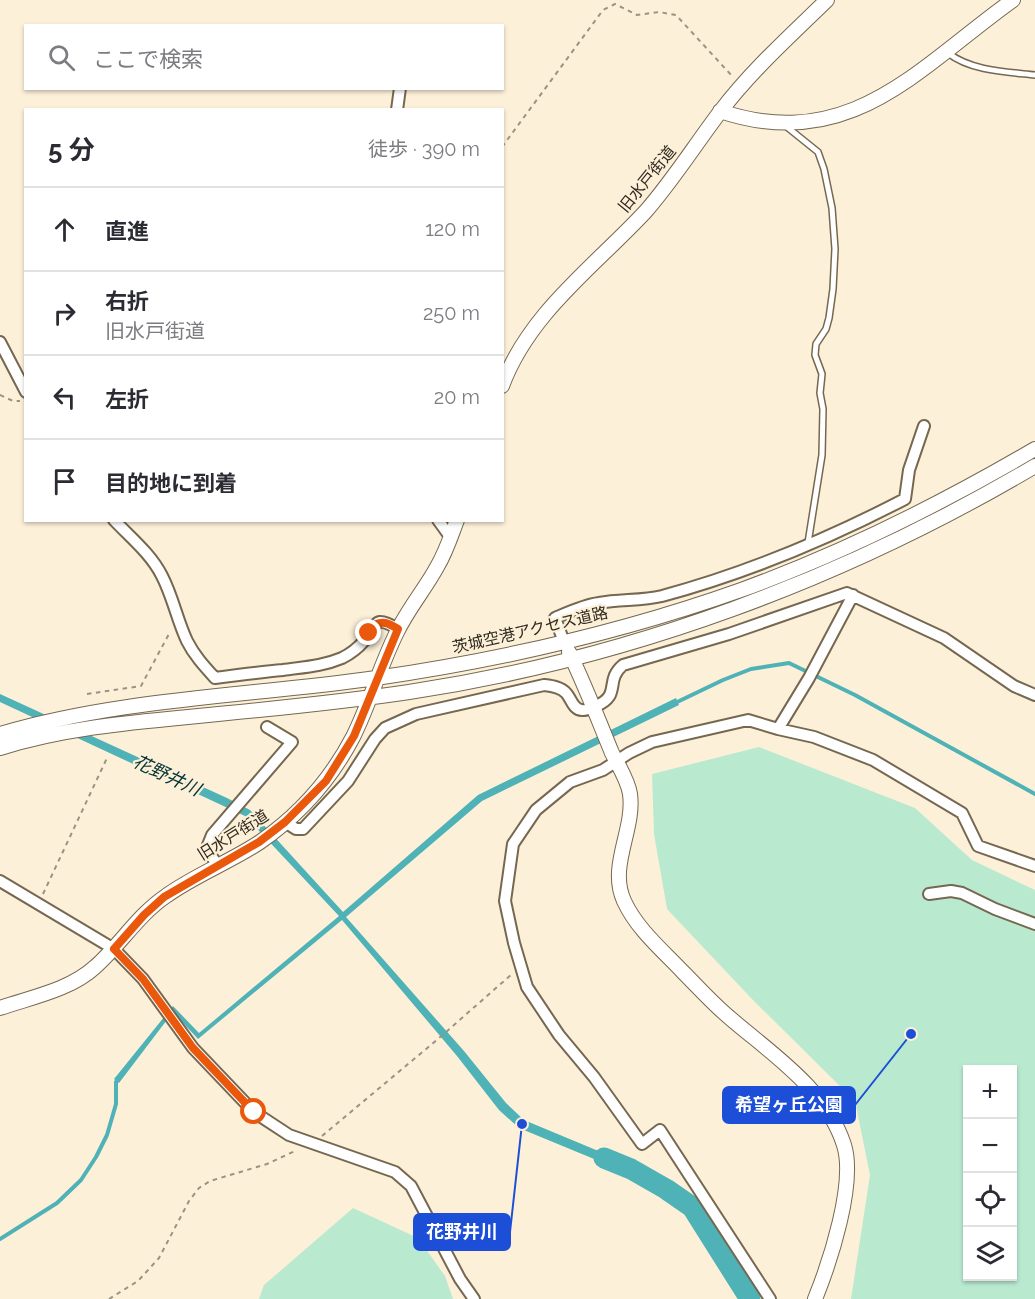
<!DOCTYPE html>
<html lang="ja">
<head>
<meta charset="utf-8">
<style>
	:root { --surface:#fff; --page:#f7f7f7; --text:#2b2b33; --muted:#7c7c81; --line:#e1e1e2 }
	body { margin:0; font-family:Raleway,"Noto Sans JP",sans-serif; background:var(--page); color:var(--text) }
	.controls { position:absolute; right:18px; bottom:18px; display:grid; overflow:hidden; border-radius:0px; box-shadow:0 2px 4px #0004 }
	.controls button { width:54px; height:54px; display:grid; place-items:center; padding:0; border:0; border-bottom:2px solid var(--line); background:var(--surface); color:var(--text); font:30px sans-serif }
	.stop { position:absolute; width:18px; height:18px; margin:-14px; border:4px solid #ea580c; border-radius:50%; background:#fff }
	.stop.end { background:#ea580c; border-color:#fff; box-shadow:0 2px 6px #0008 }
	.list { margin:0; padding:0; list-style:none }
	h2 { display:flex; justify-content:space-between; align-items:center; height:78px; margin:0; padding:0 24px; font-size:26px }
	h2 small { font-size:20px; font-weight:400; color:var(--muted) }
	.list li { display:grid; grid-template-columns:39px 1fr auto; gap:18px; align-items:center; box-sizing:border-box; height:84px; padding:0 24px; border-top:2px solid var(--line) }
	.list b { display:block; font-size:22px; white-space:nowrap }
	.list p { margin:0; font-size:20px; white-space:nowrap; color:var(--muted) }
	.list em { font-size:20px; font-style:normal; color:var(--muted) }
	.icon { flex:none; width:33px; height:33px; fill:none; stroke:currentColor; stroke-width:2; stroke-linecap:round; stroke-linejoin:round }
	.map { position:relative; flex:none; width:1035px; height:1299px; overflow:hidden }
	.search { position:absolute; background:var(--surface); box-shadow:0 2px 4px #0004; left:24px; top:24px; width:480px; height:66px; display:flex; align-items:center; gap:15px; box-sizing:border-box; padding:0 21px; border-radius:0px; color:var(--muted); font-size:22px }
	.panel { position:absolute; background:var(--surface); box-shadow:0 2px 4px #0004; left:24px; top:108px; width:480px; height:414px; border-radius:0px }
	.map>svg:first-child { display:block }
	.green { fill:#b9ead0; fill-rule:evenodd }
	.water { fill:#4fb2b6 }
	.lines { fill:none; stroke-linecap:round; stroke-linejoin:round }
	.stream { stroke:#4fb2b6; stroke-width:4 }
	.river { stroke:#4fb2b6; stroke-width:21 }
	.lane-casing { stroke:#766850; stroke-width:8 }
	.street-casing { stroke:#766850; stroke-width:14 }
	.secondary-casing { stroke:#766850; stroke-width:16 }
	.path { stroke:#9c9281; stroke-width:2; stroke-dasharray:4.5 4.5; stroke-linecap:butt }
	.lane { stroke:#fff; stroke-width:5 }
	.street { stroke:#fff; stroke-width:10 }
	.secondary { stroke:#fff; stroke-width:14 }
	.route { stroke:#ea580c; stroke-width:8 }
	.labels { text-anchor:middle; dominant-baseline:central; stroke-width:4.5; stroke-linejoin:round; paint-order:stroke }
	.street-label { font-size:16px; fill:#302a1f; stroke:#fdf0d9 }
	.water-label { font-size:18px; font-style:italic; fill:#033436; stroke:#fdf0d9 }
	.leader { fill:none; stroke:#1d4ed8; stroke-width:2 }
	.callout-dot { fill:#1d4ed8; stroke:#fdf0d9; stroke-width:2 }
	.callout { fill:#1d4ed8; stroke:#1d4ed8; stroke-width:2 }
	.callout-label { font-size:18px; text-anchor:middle; font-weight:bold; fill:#fff }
</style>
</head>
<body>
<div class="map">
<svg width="1035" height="1299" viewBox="0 0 1035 1299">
	<rect width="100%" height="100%" fill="#fdf0d9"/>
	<path class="green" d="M759 747 915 808 972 860 1035 890V1299H851L870 1175 855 1101 751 998 667 909 654 834 652 774ZM968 1070H1012V1276H968Z
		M353 1208 418 1238 445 1276 453 1299H259L264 1285Z"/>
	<path class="water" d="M0 694 227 798 250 810 343 912 478 795 676 698 679 705 482 801 346 917 464 1051 506 1103 524 1120 632 1165 628 1173 519 1128 499 1110 457 1056 342 920 198 1039 173 1012 119 1083 114 1079 173 1006 199 1033 339 916 245 816 0 702Z"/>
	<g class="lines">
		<path class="stream" d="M673 704 723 680 751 669 789 663 855 695 1035 794
			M0 1239 57 1203 81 1180 96 1157 107 1135 116 1104V1082L119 1078"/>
		<path class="river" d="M604 1158 631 1169 666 1189 692 1207 750 1299"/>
		<g class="lane-casing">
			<path id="lane" d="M948 53C971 71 1007 72 1035 75
				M782 123 818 152 824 169 832 208 835 249 833 289 829 318 826 329 816 344 815 355 822 374 820 393 823 409 822 455 808 543"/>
		</g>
		<g class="street-casing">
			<path id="street" d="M397 110 400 88
				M0 342 26 392
				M114 520C131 538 151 554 162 576 173 597 177 620 187 641 194 655 204 666 215 678 238 675 261 672 283 670 304 667 323 666 342 658 350 654 358 648 364 641 378 625 373 614 398 629
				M438 520 451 538
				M564 642 555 618C569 612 584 605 599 603 620 599 641 601 662 596 747 573 828 539 905 499L909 470 924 426
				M778 729 814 737 873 760 962 813 978 846 1035 866
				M285 822 296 829H303L348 781 375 739 385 728 416 714 544 685C552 686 561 687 566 693 571 698 573 710 582 710 586 711 592 707 596 706 622 695 604 681 623 665L729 634 847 593 944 638 1014 686 1035 695
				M218 865 211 856 208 845 212 835 292 742 267 727
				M0 881 114 949 143 979 193 1048 254 1112 289 1135 395 1172 411 1186 460 1279 474 1299
				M929 894 951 891 962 893 995 909 1035 924
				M770 1299 660 1130 642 1144 594 1077 559 1035 527 987 514 943 505 901 513 844 536 810 570 782 603 770 629 753 652 742 748 720 778 729 809 678 853 595"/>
		</g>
		<g class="secondary-casing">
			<path id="secondary" d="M720 111C850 155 919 67 1013 0
				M502 386C529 313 595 266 646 211 673 180 695 145 720 112 751 71 790 36 827 0
				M569 652C585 685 598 719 612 753 618 765 628 780 630 794 635 830 608 866 624 901 637 929 661 949 682 971 698 987 713 1004 730 1018 773 1055 826 1089 844 1145 856 1183 830 1262 815 1299
				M0 734C122 698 251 696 376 678 500 660 623 632 741 590 843 553 941 504 1035 449
				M0 748C61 729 124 723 188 717 262 710 336 703 409 692 629 659 844 579 1035 466
				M0 1008C32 997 70 990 95 967 120 945 138 915 166 896 195 875 230 862 260 842 299 815 331 779 353 737 370 703 380 666 397 632 408 609 425 589 437 567 446 552 451 536 457 520"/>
		</g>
		<path class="path" d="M502 147 603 10 615 4 637 15 659 12 676 15 733 77
			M0 395 13 401H20
			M87 694 141 686 170 632
			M43 894 107 758
			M322 1136 438 1039 512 974
			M109 1299 138 1281 159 1258 189 1201 199 1188 210 1181 267 1164 297 1150"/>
		<use href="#lane" class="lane"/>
		<use href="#street" class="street"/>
		<use href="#secondary" class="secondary"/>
	</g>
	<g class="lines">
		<path class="route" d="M254 1112 193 1048 143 979 114 949 144 915 164 897 259 842 285 822 326 781 354 736 398 629C388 623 383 620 372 626L369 633"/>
	</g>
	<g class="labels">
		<g class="street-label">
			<text transform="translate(647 179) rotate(-51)">旧水戸街道</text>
			<text transform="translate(530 630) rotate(-13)">茨城空港アクセス道路</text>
			<text transform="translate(233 835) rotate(-32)">旧水戸街道</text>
		</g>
		<g class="water-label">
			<text transform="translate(167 775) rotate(25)">花野井川</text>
		</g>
	</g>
	<path class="leader" d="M911 1034L855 1105M522 1124L510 1232"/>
	<g class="callout-dot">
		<circle cx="911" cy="1034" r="6"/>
		<circle cx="522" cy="1124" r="6"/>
	</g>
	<g class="callout">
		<rect x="723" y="1087" width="132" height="36" rx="6"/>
		<rect x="414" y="1214" width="96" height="36" rx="6"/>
	</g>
	<g class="callout-label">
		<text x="789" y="1111">希望ヶ丘公園</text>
		<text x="462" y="1238">花野井川</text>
	</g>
</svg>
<div class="controls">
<button>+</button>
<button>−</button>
<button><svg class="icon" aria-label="locate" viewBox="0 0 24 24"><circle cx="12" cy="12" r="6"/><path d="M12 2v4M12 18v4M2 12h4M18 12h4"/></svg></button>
<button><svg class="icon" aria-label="layers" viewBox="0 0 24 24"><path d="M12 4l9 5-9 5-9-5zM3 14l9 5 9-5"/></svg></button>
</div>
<div class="stop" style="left:254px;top:1112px"></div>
<div class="stop end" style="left:369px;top:633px"></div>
<div class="search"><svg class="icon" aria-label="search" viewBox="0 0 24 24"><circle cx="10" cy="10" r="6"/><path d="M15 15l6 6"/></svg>ここで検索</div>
<section class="panel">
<h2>5 分<small>徒歩 · 390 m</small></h2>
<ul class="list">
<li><svg class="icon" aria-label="ahead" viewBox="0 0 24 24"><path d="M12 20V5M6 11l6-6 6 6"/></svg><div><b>直進</b></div><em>120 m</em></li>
<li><svg class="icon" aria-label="right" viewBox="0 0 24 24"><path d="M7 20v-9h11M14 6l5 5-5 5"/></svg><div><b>右折</b><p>旧水戸街道</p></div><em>250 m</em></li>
<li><svg class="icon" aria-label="left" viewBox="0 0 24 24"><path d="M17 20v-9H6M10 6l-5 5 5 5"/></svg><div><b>左折</b></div><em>20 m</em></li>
<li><svg class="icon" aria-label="arrive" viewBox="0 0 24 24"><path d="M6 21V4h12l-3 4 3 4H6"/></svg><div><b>目的地に到着</b></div></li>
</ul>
</section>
</div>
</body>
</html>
